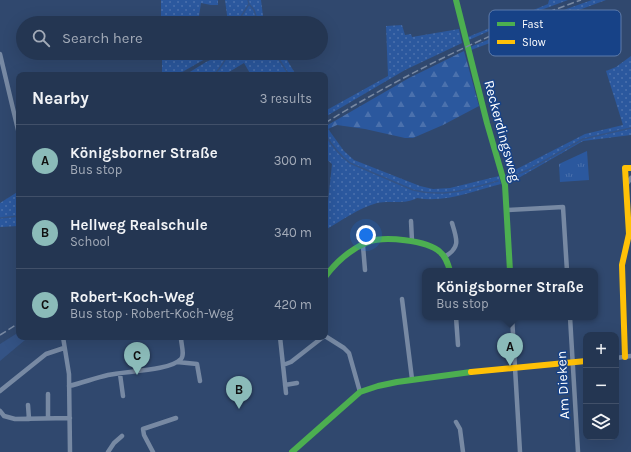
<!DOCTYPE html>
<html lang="en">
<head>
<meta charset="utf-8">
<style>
	:root { --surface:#243652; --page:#30415c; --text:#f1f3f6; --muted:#a3abb8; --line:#415069; --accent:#8bbbb9 }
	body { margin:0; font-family:Karla,sans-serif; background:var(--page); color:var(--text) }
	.controls { position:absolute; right:12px; bottom:12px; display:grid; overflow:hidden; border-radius:8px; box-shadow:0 4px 16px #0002 }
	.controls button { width:36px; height:36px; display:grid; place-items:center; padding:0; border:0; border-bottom:1px solid var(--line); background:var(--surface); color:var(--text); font:20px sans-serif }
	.you { position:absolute; left:366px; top:235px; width:14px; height:14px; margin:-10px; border:3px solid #fff; border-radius:50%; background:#1a73e8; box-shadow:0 0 0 6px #1a73e833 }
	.badge { display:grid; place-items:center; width:26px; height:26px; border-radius:50%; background:var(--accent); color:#111; font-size:13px; font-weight:700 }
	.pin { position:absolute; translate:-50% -33px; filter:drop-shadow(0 1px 2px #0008) }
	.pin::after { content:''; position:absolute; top:21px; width:14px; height:12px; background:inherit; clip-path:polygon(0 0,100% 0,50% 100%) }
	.popup { position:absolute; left:422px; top:268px; width:176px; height:52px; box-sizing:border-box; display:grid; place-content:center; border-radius:8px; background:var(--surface); filter:drop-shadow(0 1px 3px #0005); font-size:13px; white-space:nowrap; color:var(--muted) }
	.popup b { font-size:15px; color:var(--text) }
	.popup::after { content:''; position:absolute; left:50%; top:100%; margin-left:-8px; border:8px solid transparent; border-top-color:var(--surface) }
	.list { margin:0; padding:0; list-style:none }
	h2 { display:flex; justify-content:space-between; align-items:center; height:52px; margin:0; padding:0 16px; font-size:17px }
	h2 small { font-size:13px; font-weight:400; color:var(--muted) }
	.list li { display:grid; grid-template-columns:26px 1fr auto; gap:12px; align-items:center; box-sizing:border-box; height:72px; padding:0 16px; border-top:1px solid var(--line) }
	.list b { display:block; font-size:15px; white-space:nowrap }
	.list p { margin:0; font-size:13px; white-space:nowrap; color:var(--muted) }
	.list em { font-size:13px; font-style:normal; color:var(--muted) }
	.icon { flex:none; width:22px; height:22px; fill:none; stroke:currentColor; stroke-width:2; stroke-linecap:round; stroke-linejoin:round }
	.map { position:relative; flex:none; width:631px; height:452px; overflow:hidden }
	.search { position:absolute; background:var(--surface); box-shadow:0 4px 16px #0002; left:16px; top:16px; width:312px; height:44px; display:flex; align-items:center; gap:10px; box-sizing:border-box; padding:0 14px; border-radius:22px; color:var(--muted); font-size:15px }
	.panel { position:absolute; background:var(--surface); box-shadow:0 4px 16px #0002; left:16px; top:72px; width:312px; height:268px; border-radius:8px }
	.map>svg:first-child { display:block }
	.grass { fill:url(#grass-dots) }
	.forest { fill:url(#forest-firs) }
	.park { fill:url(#park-tufts) }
	.water { fill:#345385 }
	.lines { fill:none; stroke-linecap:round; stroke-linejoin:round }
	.stream { stroke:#345385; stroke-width:1.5 }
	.street { stroke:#7789a3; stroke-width:4.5 }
	.fast { stroke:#4caf50; stroke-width:6 }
	.slow { stroke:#ffc107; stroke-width:6 }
	.rail { stroke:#7889a3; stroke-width:1.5; stroke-dasharray:7 3; stroke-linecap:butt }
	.labels { text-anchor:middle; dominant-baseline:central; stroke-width:3; stroke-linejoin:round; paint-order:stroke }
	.street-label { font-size:14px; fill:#fff; stroke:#174287 }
	.key { fill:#174287; stroke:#5d7bab; stroke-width:1 }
	.key-label { font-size:11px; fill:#fff }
</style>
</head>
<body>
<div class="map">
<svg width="631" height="452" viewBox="0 0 631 452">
	<defs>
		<pattern id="grass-dots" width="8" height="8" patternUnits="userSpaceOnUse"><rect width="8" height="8" fill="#2b589e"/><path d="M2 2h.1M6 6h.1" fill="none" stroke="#4b71ad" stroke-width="1.8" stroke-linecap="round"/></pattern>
		<pattern id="forest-firs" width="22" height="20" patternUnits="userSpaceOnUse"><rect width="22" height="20" fill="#2b589e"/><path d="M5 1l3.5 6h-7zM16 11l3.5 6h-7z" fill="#4b71ad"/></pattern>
		<pattern id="park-tufts" width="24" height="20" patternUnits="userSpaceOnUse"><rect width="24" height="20" fill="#2b589e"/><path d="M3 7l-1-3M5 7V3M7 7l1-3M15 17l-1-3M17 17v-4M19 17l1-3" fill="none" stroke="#4b71ad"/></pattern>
	</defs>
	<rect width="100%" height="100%" fill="#30486e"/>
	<path class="grass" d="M161 0H218V5H211L201 3 198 23H161Z
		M225 0H261L263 16 266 23H227V15Z
		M549 0H568L514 20 469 40 468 37 548 4Z
		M592 0H606L471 50 470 47 555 13Z
		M402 25 405 35 411 34 412 37 459 29 462 43 405 70 325 117V111L388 76 386 26Z
		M162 53H207L205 59 177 75H162Z
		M220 53H283L296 75H251L244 63 224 75H185L206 62 219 56Z
		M631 56V135L583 141 508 184 505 175 585 134 623 125 606 71 616 67Z
		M325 126H326L344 151 354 160 420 186 433 189 450 188 499 176 501 184C474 191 445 203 417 198 405 205 390 200 377 203 359 208 341 221 325 230L332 164 325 158Z
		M19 191V226L0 227V203Z"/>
	<path class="forest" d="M464 51 479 106 443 125 413 138H405L365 129 337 125 328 129 326 126 409 78Z"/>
	<path class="park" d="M587 151 589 180 560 182 559 164Z"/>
	<path class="water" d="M19 332V337H23L25 340 0 361V344Z"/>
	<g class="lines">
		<path class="stream" d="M249 4 254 10 258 23
			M237 23 249 4 248 0
			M275 53 289 75
			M205 75C208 74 212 74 215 73 218 72 227 57 229 53
			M325 134C332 146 339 155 350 163L413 190C444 198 468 189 498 181
			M508 178 530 169 583 139 631 128
			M0 218 19 216"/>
		<path class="street" d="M0 54 19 134
			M626 185 631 178
			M507 210 563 207 567 271
			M411 221 412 241
			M363 246 365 270
			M444 257C461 248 457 239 452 223
			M402 299 412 379
			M456 317 458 345
			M512 317 520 452
			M570 317 578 452
			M325 336 344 348 349 353 360 392
			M63 337 69 374 70 452
			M280 337 283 365
			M616 358 631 356
			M177 362 197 364 200 381
			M120 374 123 396
			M285 385 297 383
			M69 386C82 383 95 378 108 375 124 371 170 371 181 359 185 355 181 344 181 338L179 337
			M0 391 46 354 64 348
			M286 393 283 365 291 362 323 337
			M48 394V418
			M28 405 29 419
			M0 411 4 416 15 419 70 418
			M456 422 460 429 463 452
			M108 452 114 443 122 436
			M153 452 144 435 143 429 176 418"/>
		<path class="fast" d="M456 0 487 123 505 185 510 271
			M325 277C336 262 351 249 368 242 384 236 427 240 440 252 446 257 448 264 450 271
			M292 452 360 392 378 386 397 382 471 372"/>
		<path class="slow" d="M625 357 622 265 629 234 625 168H631
			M471 372 586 361"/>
		<path class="rail" d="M325 123C406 73 491 32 581 0
			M0 335 19 323"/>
	</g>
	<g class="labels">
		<g class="street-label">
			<text transform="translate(502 131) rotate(75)">Reckerdingsweg</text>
			<text transform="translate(563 385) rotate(-93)">Am Dieken</text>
		</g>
	</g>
	<rect x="489" y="10" width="132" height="46" rx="6" class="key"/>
	<rect x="497" y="22" width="18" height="4" fill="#4caf50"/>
	<rect x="497" y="40" width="18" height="4" fill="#ffc107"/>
	<g class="key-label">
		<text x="522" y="28">Fast</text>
		<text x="522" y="46">Slow</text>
	</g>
</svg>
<div class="controls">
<button>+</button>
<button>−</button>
<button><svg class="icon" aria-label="layers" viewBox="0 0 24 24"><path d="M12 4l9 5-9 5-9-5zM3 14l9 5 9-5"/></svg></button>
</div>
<div class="you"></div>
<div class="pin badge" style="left:510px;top:366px">A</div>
<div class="popup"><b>Königsborner Straße</b>Bus stop</div>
<div class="pin badge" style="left:239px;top:409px">B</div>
<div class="pin badge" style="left:137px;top:375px">C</div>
<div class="search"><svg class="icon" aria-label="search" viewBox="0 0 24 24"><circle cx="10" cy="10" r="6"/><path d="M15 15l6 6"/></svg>Search here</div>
<section class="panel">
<h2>Nearby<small>3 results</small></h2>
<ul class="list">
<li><span class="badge">A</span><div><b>Königsborner Straße</b><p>Bus stop</p></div><em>300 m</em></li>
<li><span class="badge">B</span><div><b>Hellweg Realschule</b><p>School</p></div><em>340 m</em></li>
<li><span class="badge">C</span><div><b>Robert-Koch-Weg</b><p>Bus stop · Robert-Koch-Weg</p></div><em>420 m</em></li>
</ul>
</section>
</div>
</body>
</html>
